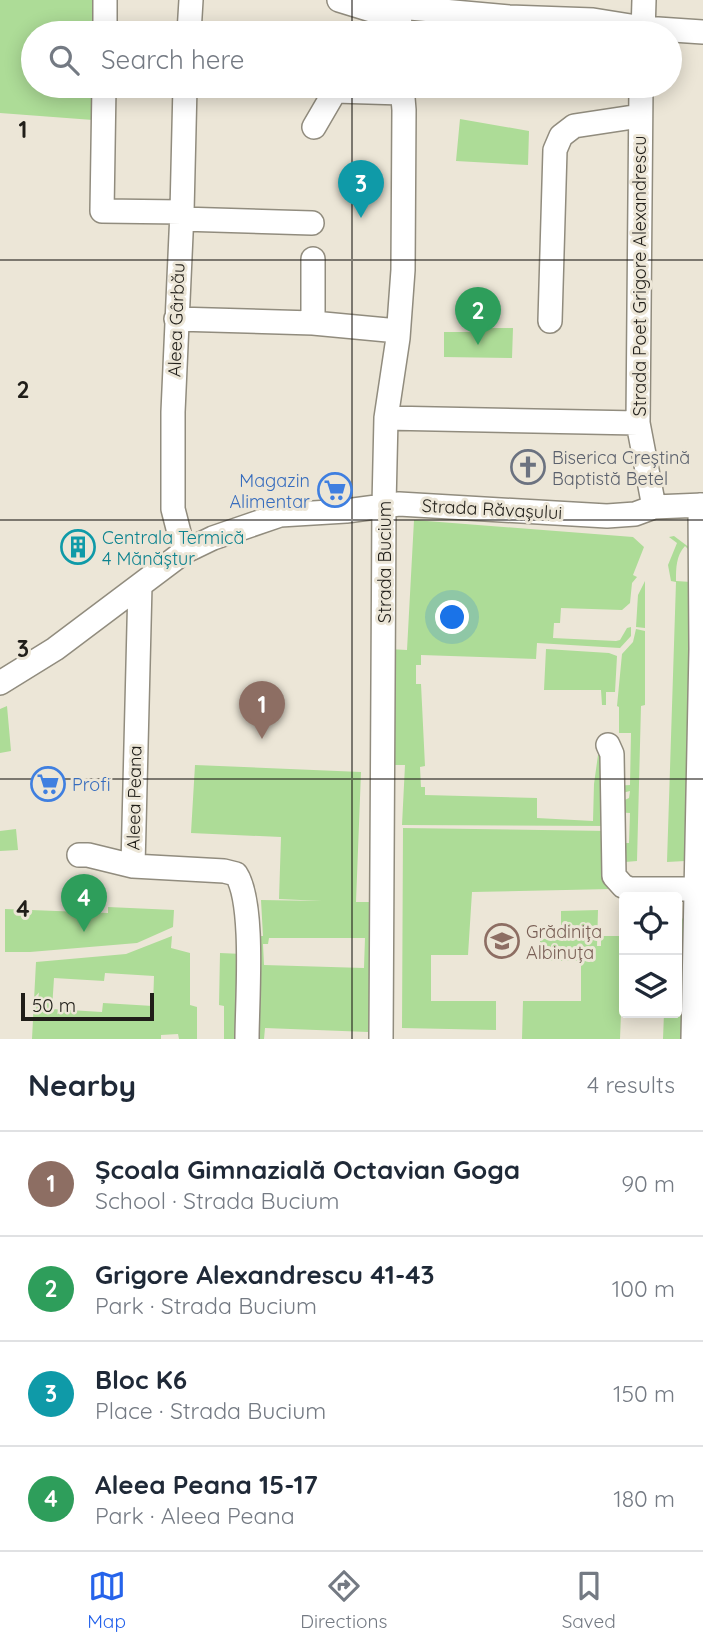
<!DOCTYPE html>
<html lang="en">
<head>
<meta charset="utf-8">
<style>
	:root { --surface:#fff; --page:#f2f2f3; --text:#1f2937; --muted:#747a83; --line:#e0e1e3; --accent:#2563eb }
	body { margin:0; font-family:Quicksand,sans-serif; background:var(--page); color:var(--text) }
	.controls { position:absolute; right:21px; bottom:21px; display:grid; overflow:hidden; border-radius:7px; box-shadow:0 4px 18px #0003 }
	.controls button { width:63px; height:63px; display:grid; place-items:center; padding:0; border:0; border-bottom:2px solid var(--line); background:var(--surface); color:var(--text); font:35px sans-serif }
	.scale { position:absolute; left:21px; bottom:18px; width:133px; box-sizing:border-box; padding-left:7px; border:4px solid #201e19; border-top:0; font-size:19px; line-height:24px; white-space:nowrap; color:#201e19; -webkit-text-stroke:5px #ece6d7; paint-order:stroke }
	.you { position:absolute; left:453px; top:618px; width:24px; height:24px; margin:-18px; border:5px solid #fff; border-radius:50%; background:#1a73e8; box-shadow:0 0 0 10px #1a73e833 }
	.badge { display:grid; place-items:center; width:46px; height:46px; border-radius:50%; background:var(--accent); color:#fff; font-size:23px; font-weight:700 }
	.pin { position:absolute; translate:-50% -58px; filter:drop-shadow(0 2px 4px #0008) }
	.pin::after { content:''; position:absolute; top:37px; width:24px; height:21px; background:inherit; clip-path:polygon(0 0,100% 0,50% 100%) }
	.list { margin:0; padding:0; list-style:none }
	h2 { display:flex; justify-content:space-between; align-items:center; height:91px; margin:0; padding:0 28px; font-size:30px }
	h2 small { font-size:23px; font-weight:400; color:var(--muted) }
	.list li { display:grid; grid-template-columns:46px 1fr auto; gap:21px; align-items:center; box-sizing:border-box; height:105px; padding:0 28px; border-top:2px solid var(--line) }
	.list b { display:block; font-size:26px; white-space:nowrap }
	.list p { margin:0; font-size:23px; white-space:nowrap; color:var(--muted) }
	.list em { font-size:23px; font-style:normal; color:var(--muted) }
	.icon { flex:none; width:38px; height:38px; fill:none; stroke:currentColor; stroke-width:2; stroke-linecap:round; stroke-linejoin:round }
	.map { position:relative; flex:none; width:703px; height:1039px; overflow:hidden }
	.search { position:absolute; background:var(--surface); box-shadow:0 4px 18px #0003; left:21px; right:21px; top:21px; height:77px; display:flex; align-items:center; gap:18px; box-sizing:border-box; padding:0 24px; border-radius:38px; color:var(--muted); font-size:26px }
	.sheet { height:511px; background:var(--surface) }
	nav { display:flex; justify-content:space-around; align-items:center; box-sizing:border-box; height:98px; border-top:2px solid var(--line); background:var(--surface); font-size:19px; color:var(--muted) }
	nav a { display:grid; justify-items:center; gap:4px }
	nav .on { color:var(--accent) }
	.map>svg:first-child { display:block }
	.green { fill:#addc97; fill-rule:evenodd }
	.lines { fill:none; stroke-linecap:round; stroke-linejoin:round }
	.minor-casing { stroke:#918c7e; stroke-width:26 }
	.minor { stroke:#fff; stroke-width:23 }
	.grid { fill:none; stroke:#201e19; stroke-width:2; stroke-opacity:0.55 }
	.labels { text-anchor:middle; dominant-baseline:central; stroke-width:6; stroke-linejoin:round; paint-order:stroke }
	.street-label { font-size:18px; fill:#201e19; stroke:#ece6d7 }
	.worship-label { font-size:18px; fill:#5b616d; stroke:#ece6d7; text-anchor:start }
	.shop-label { font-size:18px; fill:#366cbe; stroke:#ece6d7; text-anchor:end }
	.culture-label { font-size:18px; fill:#0d838f; stroke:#ece6d7; text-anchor:start }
	.education-label { font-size:18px; fill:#785e54; stroke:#ece6d7; text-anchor:start }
	.grid-label { font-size:23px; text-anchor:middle; font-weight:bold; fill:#201e19; stroke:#ece6d7; stroke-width:6; stroke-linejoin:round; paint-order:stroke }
</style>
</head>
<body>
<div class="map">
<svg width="703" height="1039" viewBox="0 0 703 1039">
	<rect width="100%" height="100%" fill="#ece6d7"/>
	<path class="green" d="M0 0H95V33H33V86H94L93 120 0 113Z
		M460 119 529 131 528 165 456 161Z
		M484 328H513L512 358 444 357V332H484Z
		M414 520 633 537 644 547 633 575 637 577 632 583 630 603 622 610 561 608 560 623H554L553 638 616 641 620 640 627 628 631 627V636L620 648 537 643 536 659 421 655V665H416V684H421L425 766 420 767 421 787H425V795L537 798V818L593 821 594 784 598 755 609 756V826L402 825 405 765H387L388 649 407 650Z
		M674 536 690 548V551L685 546C676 556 676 568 676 581L691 582 685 861 667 862 676 582 671 581 668 565 677 543 669 537Z
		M645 581V628L636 627 638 595Z
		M636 629 645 631V705L641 706 637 861 625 862 614 843H629L630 813 614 812V805L629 798 630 791 614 795 613 786 630 785 631 733H619V707L617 706 622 654 633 642Z
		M546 649 609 653 617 656 615 692H606V705H602L601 690H544Z
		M7 706 11 751 0 753V709Z
		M195 765 361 772 356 902H375V1039H368V1032L265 1028 264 1039H254L257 936H263L261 900 322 901 279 899 281 837 191 833ZM269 938H365L364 968 264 965 263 944H268Z
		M403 828 609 831 611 889 472 892 468 955H431V1001H496V1030L402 1028Z
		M16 829 18 850 0 851V831Z
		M108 907 174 910 173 927 137 943 30 952H5V909L108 913Z
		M598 910 597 946H601V936H624L620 1039H522L523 1001H581V961H540V939L561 938V911Z
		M677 913 681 916 685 923 683 1039H663L664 1013H677Z
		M172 936 171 948 190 953V1005L197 1007V1039H179L178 1034 161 1035V1039H32L36 962 126 954ZM105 973 154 976 153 1006 103 1003 102 1012 52 1009 54 978 104 981Z
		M220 953 243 954 240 1039H224V1006L219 1005Z"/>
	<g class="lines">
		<g class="minor-casing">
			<path id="minor" d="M339 0 378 12 399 7 509 17 593 20 643 28 703 32
				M399 0 400 33
				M105 33V0
				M189 33 191 0
				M643 33 644 0
				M104 86 102 211 182 212
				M641 86 638 423 654 507
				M314 127 335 91 402 93
				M181 219 312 223
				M176 319 313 323 398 331
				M550 321 555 150 561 136 574 126 640 116
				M313 323V259
				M386 418 638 423
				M184 552 173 509V412L182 212 185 86
				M0 683 55 649 184 552 213 538 280 515 346 511 399 504 607 516 635 514 654 507 703 505
				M608 745 612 754 614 876 623 886 630 889H694
				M79 855H88L133 866 224 871 236 874C255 903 247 1001 247 1039
				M133 866 140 585
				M381 1039 384 505 386 418 398 338 403 270 404 110 402 86
				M693 1039 701 649 700 505"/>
		</g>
		<use href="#minor" class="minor"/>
	</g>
	<path class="grid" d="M352 0V33M352 86V1039M0 260H703M0 520H703M0 779H703"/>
	<defs>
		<g id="church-ring" transform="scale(1.75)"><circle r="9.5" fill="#ece6d7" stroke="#6b7280" stroke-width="1.5"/><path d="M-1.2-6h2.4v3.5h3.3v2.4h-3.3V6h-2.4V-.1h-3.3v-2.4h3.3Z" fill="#6b7280"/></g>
		<g id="supermarket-ring" transform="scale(1.75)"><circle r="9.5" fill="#ece6d7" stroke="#3f7fe0" stroke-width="1.5"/><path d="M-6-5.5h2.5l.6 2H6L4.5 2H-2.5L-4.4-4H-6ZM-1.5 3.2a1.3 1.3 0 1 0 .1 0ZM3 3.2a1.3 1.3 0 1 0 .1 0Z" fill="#3f7fe0"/></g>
		<g id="building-ring" transform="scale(1.75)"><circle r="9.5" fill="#ece6d7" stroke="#0f9aa8" stroke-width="1.5"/><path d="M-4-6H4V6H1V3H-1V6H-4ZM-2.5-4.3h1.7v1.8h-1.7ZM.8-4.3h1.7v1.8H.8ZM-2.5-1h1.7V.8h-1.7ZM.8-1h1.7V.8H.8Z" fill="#0f9aa8"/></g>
		<g id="school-ring" transform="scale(1.75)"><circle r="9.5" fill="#ece6d7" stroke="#8d6e63" stroke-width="1.5"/><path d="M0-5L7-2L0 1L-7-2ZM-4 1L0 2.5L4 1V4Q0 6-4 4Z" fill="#8d6e63"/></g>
	</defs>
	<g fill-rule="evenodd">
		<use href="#church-ring" x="528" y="467"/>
		<use href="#supermarket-ring" x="335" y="490"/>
		<use href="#building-ring" x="78" y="547"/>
		<use href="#supermarket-ring" x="48" y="784"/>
		<use href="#school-ring" x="502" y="941"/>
	</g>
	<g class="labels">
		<g class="street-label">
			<text transform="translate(639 276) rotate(-90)">Strada Poet Grigore Alexandrescu</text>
			<text transform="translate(176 320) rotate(-88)">Aleea Gârbău</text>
			<text transform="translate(492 509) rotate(3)">Strada Răvașului</text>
			<text transform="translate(384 562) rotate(-90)">Strada Bucium</text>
			<text transform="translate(134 798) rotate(-89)">Aleea Peana</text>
		</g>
		<g class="worship-label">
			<text x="552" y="457">Biserica Creștină<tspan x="552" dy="21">Baptistă Betel</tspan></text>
		</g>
		<g class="shop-label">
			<text x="310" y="480">Magazin<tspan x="310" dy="21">Alimentar</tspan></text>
			<text x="72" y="784" text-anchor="start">Profi</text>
		</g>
		<g class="culture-label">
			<text x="102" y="537">Centrala Termică<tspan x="102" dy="21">4 Mănăștur</tspan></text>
		</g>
		<g class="education-label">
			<text x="526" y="931">Grădinița<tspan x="526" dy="21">Albinuța</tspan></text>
		</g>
	</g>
	<g class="grid-label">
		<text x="23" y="138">1</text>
		<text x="23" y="398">2</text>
		<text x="23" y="657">3</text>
		<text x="23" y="917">4</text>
	</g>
</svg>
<div class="controls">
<button><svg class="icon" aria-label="locate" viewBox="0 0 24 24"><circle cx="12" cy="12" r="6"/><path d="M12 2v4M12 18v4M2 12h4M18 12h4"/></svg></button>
<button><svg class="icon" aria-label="layers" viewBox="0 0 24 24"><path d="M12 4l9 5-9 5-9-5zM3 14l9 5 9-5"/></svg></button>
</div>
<div class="scale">50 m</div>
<div class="you"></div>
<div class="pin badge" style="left:262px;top:739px;background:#8d6e63">1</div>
<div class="pin badge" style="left:478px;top:345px;background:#2e9e5b">2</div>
<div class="pin badge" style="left:361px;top:218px;background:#0f9aa8">3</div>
<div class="pin badge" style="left:84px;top:932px;background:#2e9e5b">4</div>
<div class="search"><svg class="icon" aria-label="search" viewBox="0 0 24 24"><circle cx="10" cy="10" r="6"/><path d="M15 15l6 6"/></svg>Search here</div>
</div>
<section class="sheet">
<h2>Nearby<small>4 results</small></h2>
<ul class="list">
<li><span class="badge" style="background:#8d6e63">1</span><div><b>Școala Gimnazială Octavian Goga</b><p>School · Strada Bucium</p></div><em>90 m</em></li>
<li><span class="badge" style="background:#2e9e5b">2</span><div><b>Grigore Alexandrescu 41-43</b><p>Park · Strada Bucium</p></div><em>100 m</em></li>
<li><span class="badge" style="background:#0f9aa8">3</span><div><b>Bloc K6</b><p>Place · Strada Bucium</p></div><em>150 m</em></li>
<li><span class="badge" style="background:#2e9e5b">4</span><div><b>Aleea Peana 15-17</b><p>Park · Aleea Peana</p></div><em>180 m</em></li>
</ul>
</section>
<nav>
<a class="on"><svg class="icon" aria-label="map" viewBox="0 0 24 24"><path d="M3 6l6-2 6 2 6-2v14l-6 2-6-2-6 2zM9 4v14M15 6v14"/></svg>Map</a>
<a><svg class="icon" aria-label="directions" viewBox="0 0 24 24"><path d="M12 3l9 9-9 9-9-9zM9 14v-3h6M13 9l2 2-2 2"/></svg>Directions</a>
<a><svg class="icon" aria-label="saved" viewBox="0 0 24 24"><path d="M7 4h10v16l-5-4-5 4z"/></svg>Saved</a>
</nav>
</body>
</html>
